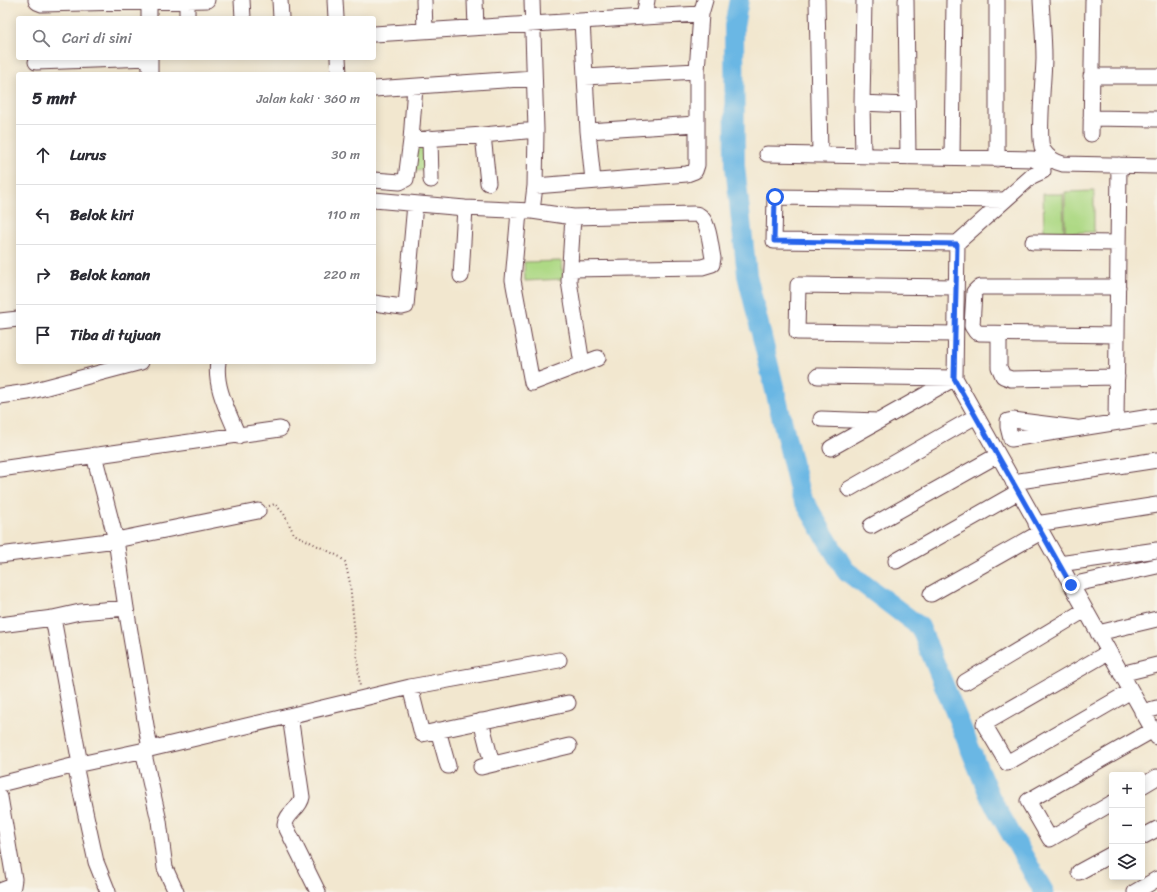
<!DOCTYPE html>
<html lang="id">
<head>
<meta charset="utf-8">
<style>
	:root { --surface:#fff; --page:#f2f2f3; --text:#2b2b33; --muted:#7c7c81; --line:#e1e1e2 }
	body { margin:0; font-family:Sriracha,sans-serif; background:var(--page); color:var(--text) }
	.controls { position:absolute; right:12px; bottom:12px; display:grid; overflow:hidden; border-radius:4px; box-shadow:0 2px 10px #0003 }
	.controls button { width:36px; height:36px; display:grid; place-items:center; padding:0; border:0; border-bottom:1px solid var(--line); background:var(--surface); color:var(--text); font:20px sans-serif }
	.stop { position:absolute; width:12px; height:12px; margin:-9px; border:3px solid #2563eb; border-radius:50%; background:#fff }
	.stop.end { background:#2563eb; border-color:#fff; box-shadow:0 1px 4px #0008 }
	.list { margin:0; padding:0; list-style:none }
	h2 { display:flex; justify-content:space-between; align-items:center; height:52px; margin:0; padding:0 16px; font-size:17px }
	h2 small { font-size:13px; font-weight:400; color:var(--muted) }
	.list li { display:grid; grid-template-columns:26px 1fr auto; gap:12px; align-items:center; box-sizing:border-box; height:60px; padding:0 16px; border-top:1px solid var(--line) }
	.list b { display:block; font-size:15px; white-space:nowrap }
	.list em { font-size:13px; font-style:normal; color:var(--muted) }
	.icon { flex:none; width:22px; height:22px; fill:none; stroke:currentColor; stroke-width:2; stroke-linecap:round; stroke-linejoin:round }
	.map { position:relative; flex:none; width:1157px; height:892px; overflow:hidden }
	.search { position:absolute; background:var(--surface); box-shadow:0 2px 10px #0003; left:16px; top:16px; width:360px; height:44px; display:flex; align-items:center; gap:10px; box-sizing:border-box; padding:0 14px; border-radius:4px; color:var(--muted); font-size:15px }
	.panel { position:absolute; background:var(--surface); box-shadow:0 2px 10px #0003; left:16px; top:72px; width:360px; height:292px; border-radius:4px }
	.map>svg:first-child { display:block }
	.green { fill:#aed985; stroke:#7c7c58 }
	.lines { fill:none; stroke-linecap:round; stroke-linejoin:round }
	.river { stroke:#6ab7e4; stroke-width:20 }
	.minor-casing { stroke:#633d44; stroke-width:17 }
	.path { stroke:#633d44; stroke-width:2; stroke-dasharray:1 3; stroke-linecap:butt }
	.minor { stroke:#fff; stroke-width:15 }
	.route { stroke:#2563eb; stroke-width:5 }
</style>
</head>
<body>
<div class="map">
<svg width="1157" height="892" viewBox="0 0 1157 892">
	<rect width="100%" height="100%" fill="#f7f3e8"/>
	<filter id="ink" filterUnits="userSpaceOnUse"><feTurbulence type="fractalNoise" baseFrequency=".025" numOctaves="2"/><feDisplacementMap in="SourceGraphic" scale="8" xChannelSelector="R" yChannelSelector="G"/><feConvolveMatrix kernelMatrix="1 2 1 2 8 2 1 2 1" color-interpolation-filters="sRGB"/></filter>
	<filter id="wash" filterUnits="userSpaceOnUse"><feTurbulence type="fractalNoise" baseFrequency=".012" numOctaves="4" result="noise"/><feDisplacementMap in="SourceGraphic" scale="16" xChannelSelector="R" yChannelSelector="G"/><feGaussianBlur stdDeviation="0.9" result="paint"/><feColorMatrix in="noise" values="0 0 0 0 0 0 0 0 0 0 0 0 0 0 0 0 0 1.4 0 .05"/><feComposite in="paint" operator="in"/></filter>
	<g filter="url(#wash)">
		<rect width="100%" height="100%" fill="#f2e7cf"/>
		<path class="green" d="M425 144 427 170 415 171 413 145Z
			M1094 191V232L1065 233V192Z
			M1043 194H1063L1064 232H1044Z
			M562 261 563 279 525 281 524 262Z"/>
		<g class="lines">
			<path class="river" d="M739 0 734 26 735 166 747 275 800 494 845 570 920 627 990 797 1044 892"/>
		</g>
	</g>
	<g filter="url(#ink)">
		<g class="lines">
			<g class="minor-casing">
				<path id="minor" d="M36 0 37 2 42 4 207 0
					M187 0V18
					M242 0 243 18
					M280 0 281 18
					M335 0 336 18
					M424 0 425 31
					M475 0 476 28
					M532 0 536 130 535 186 687 174 695 171 697 165V71L701 14 705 0
					M817 0 820 155
					M906 0 908 157
					M997 0V159
					M1041 0C1042 19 1044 39 1044 58 1044 75 1037 139 1043 150 1048 158 1055 162 1063 164L1157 166
					M149 2V18
					M644 17 647 0
					M582 21 588 131 593 181
					M374 34 644 17 701 14
					M150 58V74
					M338 58 339 74
					M36 62 150 58
					M1091 76H1157
					M585 77 697 71
					M374 89 534 78
					M862 103 907 105
					M1091 118 1157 119
					M588 131 696 124
					M1091 134 1093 0
					M483 135 488 183
					M430 138 431 180
					M411 140 483 135 536 130
					M767 154 1033 159 1044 165
					M863 156 862 103 864 0
					M952 157 954 0
					M1043 171 1032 176 957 243 955 378 1157 737
					M374 180 400 182 406 179 411 140 415 87
					M374 200 465 208 532 211 535 186
					M519 212 513 280 532 383 582 364 569 281 573 217 532 211
					M1033 242 1118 243
					M957 243 774 241 775 197 1005 200
					M570 269 702 267 712 264 713 258C711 249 709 225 702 218 700 215 697 214 694 214L573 217
					M461 276 465 208
					M374 303 402 307 406 306 415 204
					M0 321 18 319
					M955 334 797 332 798 285 956 287
					M999 334V367L1003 376 1011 379 1117 377
					M1117 335 980 333 976 332 972 326 974 292 978 288 981 287H1118
					M218 362C214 387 229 413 238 436
					M582 364 598 358
					M818 376 955 378
					M0 396 28 392 141 362
					M821 419 878 421
					M1116 422 1119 165
					M1076 428 1013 420 1008 421V427L1011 439 1157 416
					M831 448 955 378
					M94 455 116 540 126 608 150 749
					M0 469 280 429
					M1013 482 1157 460
					M849 489 976 416
					M1036 524 1157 505
					M871 526 998 455
					M0 555 116 540 258 511
					M896 561 1018 492
					M1059 564 1157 550
					M1071 585 1157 566
					M931 594 1041 532
					M53 618 80 764
					M0 625 53 618 80 612 126 608
					M1098 633 1157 619
					M1109 652 984 724 1007 763 1131 691
					M559 660 410 687 422 734 568 703
					M1121 674 1157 665
					M965 682 1085 610
					M1142 712 1157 708
					M290 716 302 797C300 809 286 813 285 825L318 892
					M481 721 492 764
					M438 730 448 766
					M143 750 159 821 165 868 176 892
					M75 765 96 862 108 892
					M481 767 569 746
					M0 784 80 764 150 749 410 687
					M1142 786 1157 777
					M0 797 14 879 13 886 0 891
					M1112 803 1050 839 1028 801 1153 730
					M1142 837 1157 829
					M1079 872 1112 854
					M1135 892 1157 879"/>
			</g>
			<path class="path" d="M269 506 275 504 284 514 294 534 340 557 345 562 350 583 360 687"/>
			<use href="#minor" class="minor"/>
		</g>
	</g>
	<g class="lines" filter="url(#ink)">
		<path class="route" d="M775 197 774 241 957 244 954 378 1071 585"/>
	</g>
</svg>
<div class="controls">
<button>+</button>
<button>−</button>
<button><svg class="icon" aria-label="layers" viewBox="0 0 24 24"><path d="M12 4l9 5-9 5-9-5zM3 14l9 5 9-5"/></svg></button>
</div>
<div class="stop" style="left:775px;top:197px"></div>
<div class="stop end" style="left:1071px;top:585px"></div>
<div class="search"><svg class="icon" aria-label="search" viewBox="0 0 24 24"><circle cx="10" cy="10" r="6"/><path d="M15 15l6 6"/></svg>Cari di sini</div>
<section class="panel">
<h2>5 mnt<small>Jalan kaki · 360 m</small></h2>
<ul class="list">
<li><svg class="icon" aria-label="ahead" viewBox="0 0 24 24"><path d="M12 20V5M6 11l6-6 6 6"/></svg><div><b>Lurus</b></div><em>30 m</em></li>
<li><svg class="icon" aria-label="left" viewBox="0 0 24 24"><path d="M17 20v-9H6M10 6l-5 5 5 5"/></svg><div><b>Belok kiri</b></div><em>110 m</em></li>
<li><svg class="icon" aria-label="right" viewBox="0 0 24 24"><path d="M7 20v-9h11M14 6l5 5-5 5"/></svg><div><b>Belok kanan</b></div><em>220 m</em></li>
<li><svg class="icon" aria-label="arrive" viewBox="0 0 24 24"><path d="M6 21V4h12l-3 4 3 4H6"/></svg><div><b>Tiba di tujuan</b></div></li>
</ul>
</section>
</div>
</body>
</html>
